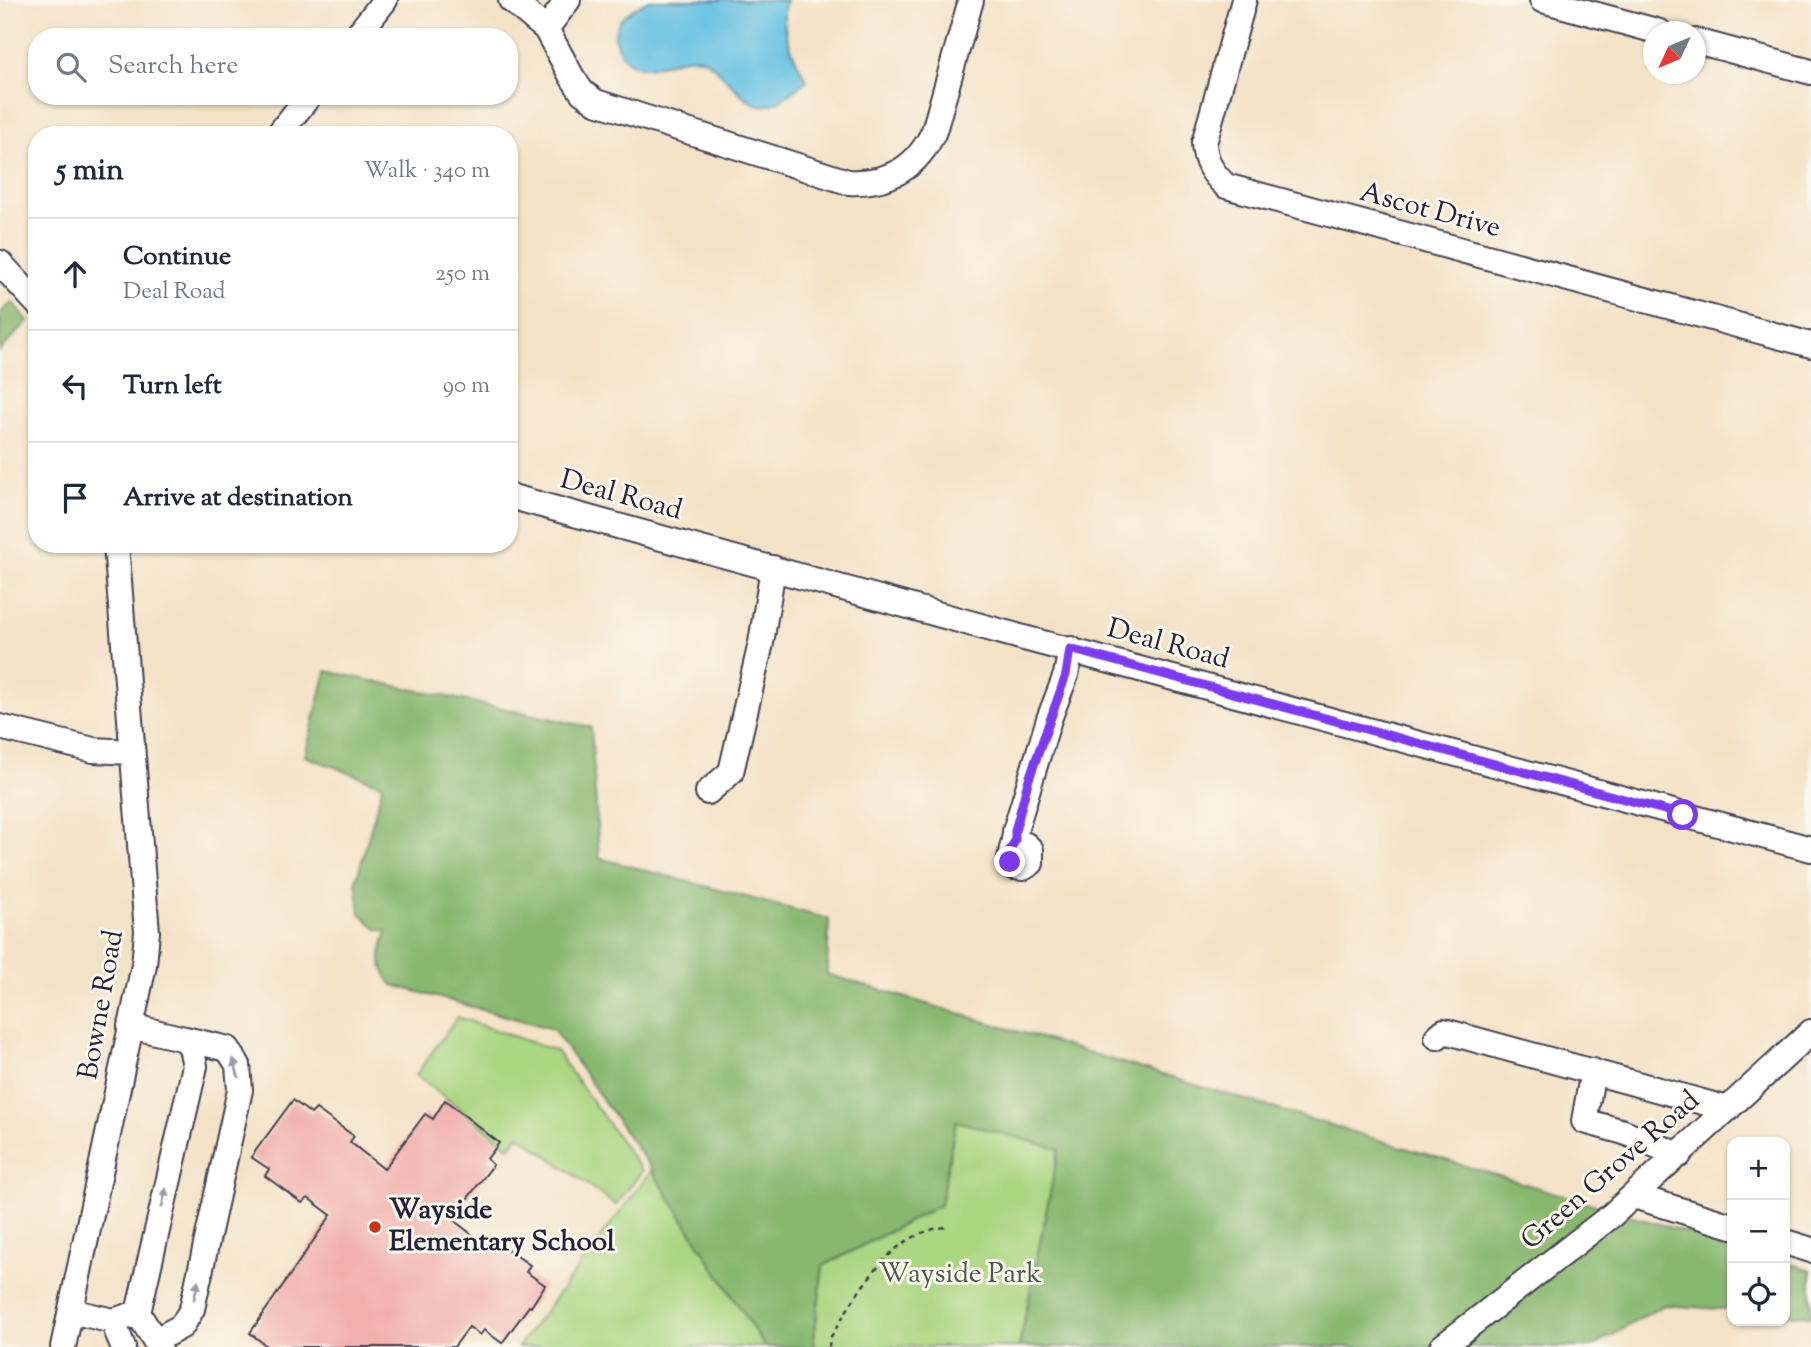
<!DOCTYPE html>
<html lang="en">
<head>
<meta charset="utf-8">
<style>
	:root { --surface:#fff; --page:#f6f6f7; --text:#1f2937; --muted:#747a83; --line:#e0e1e3 }
	body { margin:0; font-family:"Sorts Mill Goudy",serif; background:var(--page); color:var(--text) }
	.controls { position:absolute; right:21px; bottom:21px; display:grid; overflow:hidden; border-radius:14px; box-shadow:0 2px 5px #0004 }
	.controls button { width:63px; height:63px; display:grid; place-items:center; padding:0; border:0; border-bottom:2px solid var(--line); background:var(--surface); color:var(--text); font:35px sans-serif }
	.compass { position:absolute; left:1643px; top:21px; width:63px; height:63px; border-radius:50%; background:var(--surface); box-shadow:0 2px 5px #0004; rotate:226deg }
	.stop { position:absolute; width:21px; height:21px; margin:-16px; border:5px solid #7c3aed; border-radius:50%; background:#fff }
	.stop.end { background:#7c3aed; border-color:#fff; box-shadow:0 2px 7px #0008 }
	.list { margin:0; padding:0; list-style:none }
	h2 { display:flex; justify-content:space-between; align-items:center; height:91px; margin:0; padding:0 28px; font-size:30px }
	h2 small { font-size:23px; font-weight:400; color:var(--muted) }
	.list li { display:grid; grid-template-columns:46px 1fr auto; gap:21px; align-items:center; box-sizing:border-box; height:112px; padding:0 28px; border-top:2px solid var(--line) }
	.list b { display:block; font-size:26px; white-space:nowrap }
	.list p { margin:0; font-size:23px; white-space:nowrap; color:var(--muted) }
	.list em { font-size:23px; font-style:normal; color:var(--muted) }
	.icon { flex:none; width:38px; height:38px; fill:none; stroke:currentColor; stroke-width:2; stroke-linecap:round; stroke-linejoin:round }
	.map { position:relative; flex:none; width:1811px; height:1347px; overflow:hidden }
	.search { position:absolute; background:var(--surface); box-shadow:0 2px 5px #0004; left:28px; top:28px; width:490px; height:77px; display:flex; align-items:center; gap:18px; box-sizing:border-box; padding:0 24px; border-radius:28px; color:var(--muted); font-size:26px }
	.panel { position:absolute; background:var(--surface); box-shadow:0 2px 5px #0004; left:28px; top:126px; width:490px; height:427px; border-radius:28px }
	.map>svg:first-child { display:block }
	.green { fill:#abd682; stroke:#667c5e; stroke-width:2 }
	.forest { fill:#88b770; stroke:#556c56; stroke-width:2 }
	.water { fill:#64c0e2; stroke:#43718e; stroke-width:2 }
	.building { fill:#f1b1ad }
	.lines { fill:none; stroke-linecap:round; stroke-linejoin:round }
	.minor-casing { stroke:#423f50; stroke-width:28 }
	.path { stroke:#423f50; stroke-width:2.5; stroke-dasharray:5 5; stroke-linecap:butt }
	.minor { stroke:#fff; stroke-width:24 }
	.oneway { fill:#9c9ca7 }
	.route { stroke:#7c3aed; stroke-width:9 }
	.poi-dot { fill:#c8321e; stroke:#fbf7ec; stroke-width:2.5 }
	.labels { text-anchor:middle; dominant-baseline:central; stroke-width:6; stroke-linejoin:round; paint-order:stroke }
	.street-label { font-size:28px; fill:#22223b; stroke:#fbf7ec }
	.poi-label { font-size:28px; font-weight:bold; fill:#22223b; stroke:#fbf7ec; text-anchor:start }
	.park-label { font-size:28px; fill:#4b5850; stroke:#fbf7ec }
</style>
</head>
<body>
<div class="map">
<svg width="1811" height="1347" viewBox="0 0 1811 1347">
	<rect width="100%" height="100%" fill="#fbf7ec"/>
	<filter id="ink" filterUnits="userSpaceOnUse"><feTurbulence type="fractalNoise" baseFrequency=".0143" numOctaves="2"/><feDisplacementMap in="SourceGraphic" scale="14" xChannelSelector="R" yChannelSelector="G"/><feConvolveMatrix kernelMatrix="1 2 1 2 8 2 1 2 1" color-interpolation-filters="sRGB"/></filter>
	<filter id="wash" filterUnits="userSpaceOnUse"><feTurbulence type="fractalNoise" baseFrequency=".00686" numOctaves="4" result="noise"/><feDisplacementMap in="SourceGraphic" scale="28" xChannelSelector="R" yChannelSelector="G"/><feGaussianBlur stdDeviation="1.57" result="paint"/><feColorMatrix in="noise" values="0 0 0 0 0 0 0 0 0 0 0 0 0 0 0 0 0 1.4 0 .05"/><feComposite in="paint" operator="in"/></filter>
	<g filter="url(#wash)">
		<rect width="100%" height="100%" fill="#f4e2c7"/>
		<path class="green" d="M457 1017 556 1051 642 1171 616 1205 519 1135 509 1147 416 1075Z
			M956 1120 1059 1149 1019 1347H813L823 1266 940 1205Z
			M652 1170 765 1347H518Z"/>
		<path class="forest" d="M12 302 28 321 0 351V314Z
			M326 671 591 727 599 858 829 919 827 974 1732 1246V1310L1664 1305 1592 1347H1019L1059 1149 956 1121 940 1205 823 1266 813 1347H765L652 1170 553 1029 393 985C377 965 379 955 387 931L377 929 360 913 356 881 383 785 305 756Z
			M1785 1262 1811 1270V1316L1785 1314Z"/>
		<path class="water" d="M648 0H786C778 25 794 59 807 80 764 116 760 114 721 74 715 68 709 60 700 58 675 53 646 82 624 57 619 51 616 46 615 38 613 19 634 8 648 0Z"/>
		<g id="blocks">
			<path class="building" d="M293 1100 311 1114 316 1109 354 1136 350 1142 384 1169 425 1114 433 1119 445 1100 499 1143 487 1159 493 1165 452 1219 487 1246 492 1239 530 1265 526 1272 545 1285 531 1307 529 1306 502 1343 484 1330 480 1335 469 1327 454 1347H268L250 1333 331 1215 308 1198 302 1203 265 1176 269 1169 251 1157Z"/>
		</g>
	</g>
	<g filter="url(#ink)">
		<use href="#blocks" fill-opacity="0" stroke="#423f50" stroke-width="2"/>
		<g class="lines">
			<g class="minor-casing">
				<path id="minor" d="M511 0 546 29 572 77 582 92 596 102 848 182C889 184 917 168 934 131L971 0
					M1244 0 1204 143C1205 162 1212 173 1226 186L1811 345
					M1542 0 1660 32
					M546 29 568 0
					M356 37 385 0
					M1696 41 1811 72
					M278 135 309 96
					M0 263 37 303
					M509 496 1024 638 1811 849
					M0 727 93 750 132 752
					M708 792 731 772 761 643 773 568
					M1015 841 1026 845 1031 850V863L1023 868 1014 867 1010 862C1010 851 1015 842 1015 831L1049 719 1066 675 1071 649
					M130 1026 185 1039 191 1047 195 1066 138 1313 159 1347
					M1437 1037 1444 1031 1728 1109
					M1593 1071 1584 1121 1624 1132 1679 1155
					M1634 1196 1732 1226
					M1785 1242 1811 1250
					M71 1311 113 1321 138 1313
					M113 1321 123 1347
					M156 1340 182 1326 192 1309 240 1090 238 1065 228 1049 185 1039
					M63 1347 144 965 147 932 116 544
					M1442 1347 1612 1215 1811 1032"/>
			</g>
			<path class="path" d="M829 1347 830 1338C858 1293 889 1232 947 1227"/>
			<use href="#minor" class="minor"/>
		</g>
		<defs><path id="oneway-solid" d="M-6-.8H1V-3.2L6.5 0L1 3.2V.8H-6Z" transform="scale(1.75)"/></defs>
		<g class="oneway">
			<use href="#oneway-solid" transform="translate(236 1068) rotate(-106)"/>
			<use href="#oneway-solid" transform="translate(164 1198) rotate(-77)"/>
			<use href="#oneway-solid" transform="translate(196 1290) rotate(-78)"/>
		</g>
	</g>
	<g class="lines" filter="url(#ink)">
		<path class="route" d="M1010 862V850L1015 841V831L1028 782 1066 675 1070 649 1683 815"/>
	</g>
	<circle class="poi-dot" cx="375" cy="1227" r="7"/>
	<g class="labels">
		<g class="street-label">
			<text transform="translate(1430 211) rotate(15)">Ascot Drive</text>
			<text transform="translate(621 496) rotate(15)">Deal Road</text>
			<text transform="translate(1168 645) rotate(15)">Deal Road</text>
			<text transform="translate(102 1005) rotate(-80)">Bowne Road</text>
			<text transform="translate(1611 1171) rotate(-41)">Green Grove Road</text>
		</g>
		<g class="poi-label">
			<text x="389" y="1211">Wayside<tspan x="389" dy="32">Elementary School</tspan></text>
		</g>
		<g class="park-label">
			<text x="960" y="1275">Wayside Park</text>
		</g>
	</g>
</svg>
<div class="controls">
<button>+</button>
<button>−</button>
<button><svg class="icon" aria-label="locate" viewBox="0 0 24 24"><circle cx="12" cy="12" r="6"/><path d="M12 2v4M12 18v4M2 12h4M18 12h4"/></svg></button>
</div>
<svg class="compass" viewBox="-18 -18 36 36"><path d="M0-13l5 13h-10z" fill="#e53935"/><path d="M0 13l5-13h-10z" fill="#747a83"/></svg>
<div class="stop" style="left:1683px;top:815px"></div>
<div class="stop end" style="left:1010px;top:862px"></div>
<div class="search"><svg class="icon" aria-label="search" viewBox="0 0 24 24"><circle cx="10" cy="10" r="6"/><path d="M15 15l6 6"/></svg>Search here</div>
<section class="panel">
<h2>5 min<small>Walk · 340 m</small></h2>
<ul class="list">
<li><svg class="icon" aria-label="ahead" viewBox="0 0 24 24"><path d="M12 20V5M6 11l6-6 6 6"/></svg><div><b>Continue</b><p>Deal Road</p></div><em>250 m</em></li>
<li><svg class="icon" aria-label="left" viewBox="0 0 24 24"><path d="M17 20v-9H6M10 6l-5 5 5 5"/></svg><div><b>Turn left</b></div><em>90 m</em></li>
<li><svg class="icon" aria-label="arrive" viewBox="0 0 24 24"><path d="M6 21V4h12l-3 4 3 4H6"/></svg><div><b>Arrive at destination</b></div></li>
</ul>
</section>
</div>
</body>
</html>
